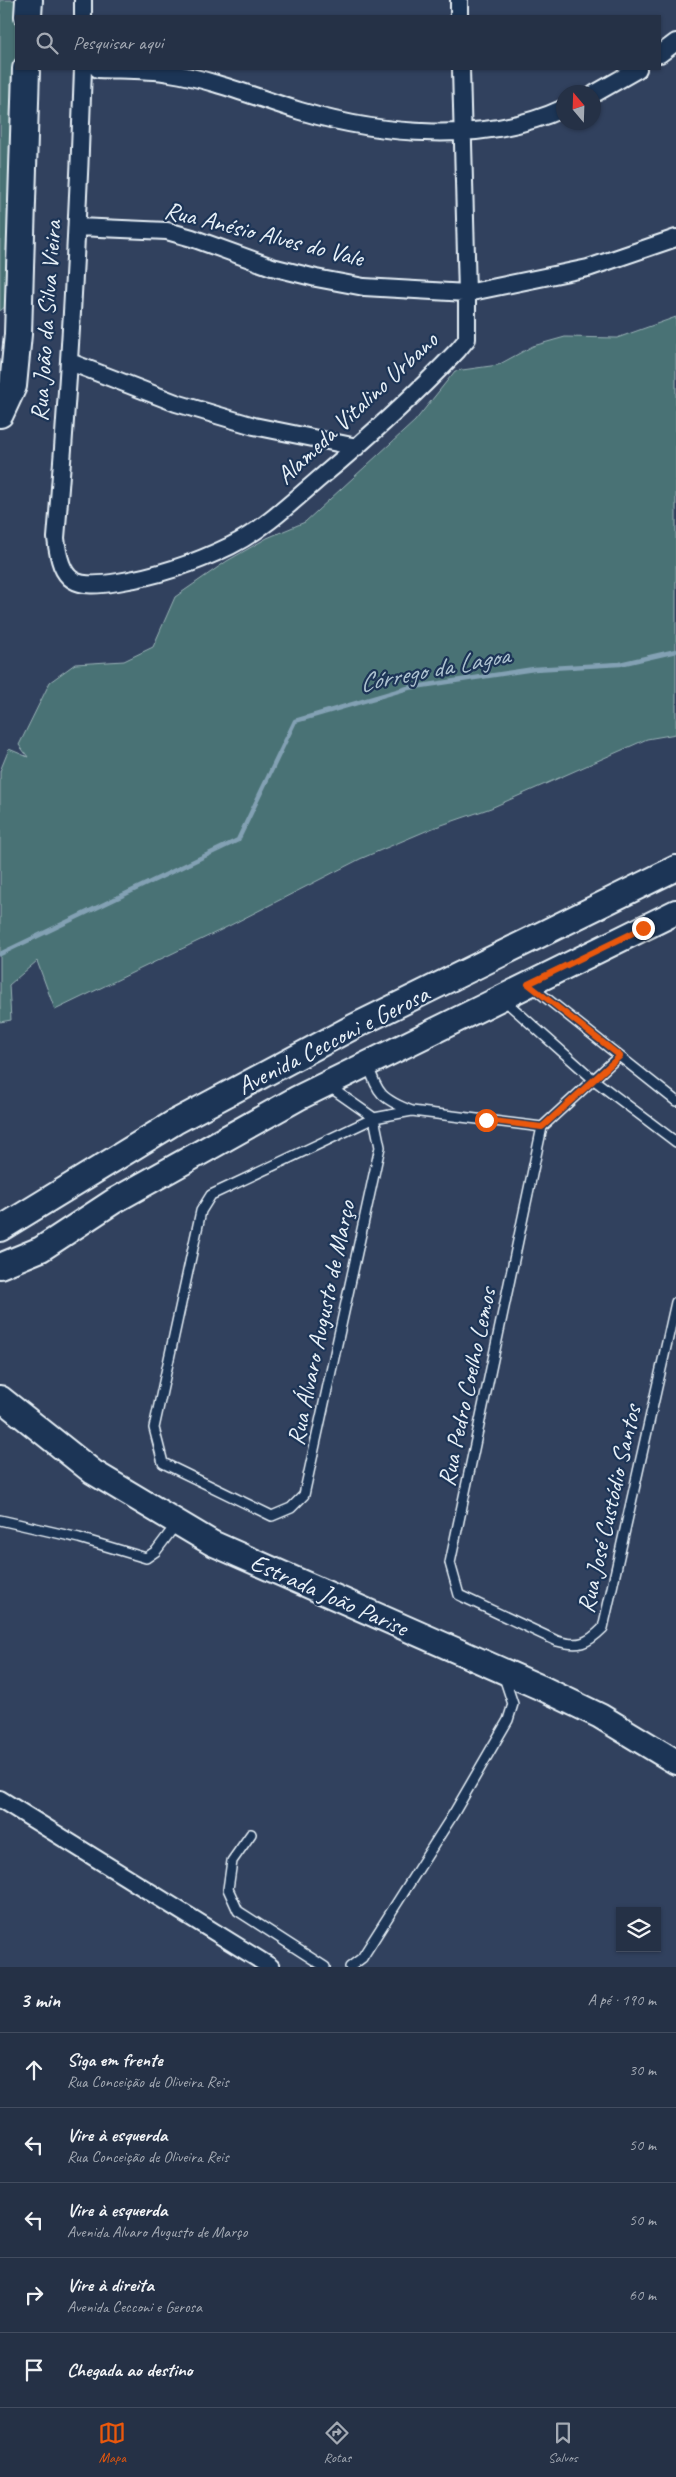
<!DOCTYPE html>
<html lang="pt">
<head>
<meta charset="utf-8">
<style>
	:root { --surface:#253146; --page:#2d394d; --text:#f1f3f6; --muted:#a3a9b3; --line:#424c5f; --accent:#ea580c }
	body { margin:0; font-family:Caveat,sans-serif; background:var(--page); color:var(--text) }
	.controls { position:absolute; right:15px; bottom:15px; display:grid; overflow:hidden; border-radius:0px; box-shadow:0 1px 4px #0004 }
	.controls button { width:45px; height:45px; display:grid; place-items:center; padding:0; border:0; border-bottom:1px solid var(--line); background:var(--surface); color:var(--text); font:25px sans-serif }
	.compass { position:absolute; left:556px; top:85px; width:45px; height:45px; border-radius:50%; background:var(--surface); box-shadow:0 1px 4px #0004; rotate:341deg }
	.stop { position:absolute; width:15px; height:15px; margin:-11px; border:4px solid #ea580c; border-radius:50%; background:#fff }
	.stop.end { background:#ea580c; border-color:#fff; box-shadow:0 1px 5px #0008 }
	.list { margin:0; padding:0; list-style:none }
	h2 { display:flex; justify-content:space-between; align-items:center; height:65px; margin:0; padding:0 20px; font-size:21px }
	h2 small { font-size:16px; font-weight:400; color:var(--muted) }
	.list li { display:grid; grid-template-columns:32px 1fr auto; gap:15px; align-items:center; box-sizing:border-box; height:75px; padding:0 20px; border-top:1px solid var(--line) }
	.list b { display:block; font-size:19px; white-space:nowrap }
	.list p { margin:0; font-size:16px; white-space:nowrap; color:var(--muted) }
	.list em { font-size:16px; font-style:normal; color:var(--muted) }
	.icon { flex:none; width:28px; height:28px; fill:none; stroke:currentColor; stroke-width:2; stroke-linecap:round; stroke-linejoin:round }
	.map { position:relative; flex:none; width:676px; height:1967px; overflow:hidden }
	.search { position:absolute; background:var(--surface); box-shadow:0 1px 4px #0004; left:15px; right:15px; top:15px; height:55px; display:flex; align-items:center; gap:12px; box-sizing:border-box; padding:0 18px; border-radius:0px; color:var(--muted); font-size:19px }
	.sheet { height:440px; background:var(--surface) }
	nav { display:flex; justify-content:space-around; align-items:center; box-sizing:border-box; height:70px; border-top:1px solid var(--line); background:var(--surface); font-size:14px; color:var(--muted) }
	nav a { display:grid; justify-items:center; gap:2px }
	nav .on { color:var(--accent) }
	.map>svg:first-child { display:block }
	.green { fill:#4a7275; stroke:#99b2b6 }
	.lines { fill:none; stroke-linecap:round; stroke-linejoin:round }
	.stream { stroke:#83a1b4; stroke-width:4.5 }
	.lane-casing { stroke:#e8f1f8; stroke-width:12 }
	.street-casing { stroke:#e8f1f8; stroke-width:20 }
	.secondary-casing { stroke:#e8f1f8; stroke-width:28 }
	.primary-casing { stroke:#e8f1f8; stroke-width:30 }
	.lane { stroke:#1d3557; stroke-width:9 }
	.street { stroke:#1d3557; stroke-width:16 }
	.secondary { stroke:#1d3557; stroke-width:24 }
	.primary { stroke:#1d3557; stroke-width:26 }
	.route { stroke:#ea580c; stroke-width:6 }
	.labels { text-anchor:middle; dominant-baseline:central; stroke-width:4.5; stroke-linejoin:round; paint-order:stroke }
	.street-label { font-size:25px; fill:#e8f1f8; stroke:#1d3557 }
	.water-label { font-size:26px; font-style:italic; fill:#adc2d0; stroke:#1d3557 }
</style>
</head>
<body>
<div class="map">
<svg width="676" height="1967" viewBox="0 0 676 1967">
	<rect width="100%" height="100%" fill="#31415e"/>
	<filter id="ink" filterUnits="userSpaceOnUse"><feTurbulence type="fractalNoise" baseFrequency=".02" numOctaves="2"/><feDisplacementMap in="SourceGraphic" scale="10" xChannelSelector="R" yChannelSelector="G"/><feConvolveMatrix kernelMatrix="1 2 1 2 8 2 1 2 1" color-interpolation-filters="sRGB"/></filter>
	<g filter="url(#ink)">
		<path class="green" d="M0 0H22L16 16V69L7 305 0 311Z
			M676 317V734L647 739 491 808 433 828 360 859 223 929 55 1010 37 961 9 985 11 1020 0 1022V771L9 749 28 757 19 745 50 682 75 664 124 661 153 647 175 597 227 561 267 538 305 522 415 421 455 371 498 365 533 346 565 337 617 338Z"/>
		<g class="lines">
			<path class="stream" d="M0 954 238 840 295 721 408 688 534 669 620 664 676 651"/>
			<g class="lane-casing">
				<path id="lane" d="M531 986 676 1101
					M503 999 594 1080 676 1142
					M368 1064C377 1094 382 1099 412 1111
					M327 1085 374 1118 380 1147 304 1495 291 1508 272 1516 163 1463 154 1428 201 1211 211 1195 374 1118 412 1111 542 1127 619 1056
					M542 1127 450 1563 459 1595 557 1641C579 1647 587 1644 603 1628L676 1302
					M0 1520 79 1538 146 1558 156 1551 177 1523
					M251 1834 232 1861 228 1889 238 1911 325 1967
					M350 1967 362 1958 454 1813 508 1720 513 1704 503 1674"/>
			</g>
			<g class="street-casing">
				<path id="street" d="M459 0V16
					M83 16V0
					M660 54 676 42
					M83 69C78 226 69 382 56 538 61 584 75 589 118 582 157 576 195 563 230 546 264 529 291 503 320 478 368 438 415 395 458 350L467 339V293L588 268 676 238
					M98 69C122 70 147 69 170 73 215 80 257 98 300 111 381 135 485 145 564 108
					M594 94 638 69
					M78 227 167 231 192 238 272 267 316 278 364 287 467 293 461 69
					M70 362 176 403 254 426 357 447
					M0 1799 271 1967"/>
			</g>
			<g class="secondary-casing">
				<path id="secondary" d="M0 1229 175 1122 353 1027 676 868
					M0 1266 41 1249 114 1201 298 1098 676 912
					M0 1398 93 1472 212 1543 544 1689 600 1716 676 1762"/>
			</g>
			<g class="primary-casing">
				<path id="primary" d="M28 16 29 0
					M0 414 13 386 18 334 26 69"/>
			</g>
			<use href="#lane" class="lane"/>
			<use href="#street" class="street"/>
			<use href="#secondary" class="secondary"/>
			<use href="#primary" class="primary"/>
		</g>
	</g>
	<g class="lines" filter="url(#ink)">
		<path class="route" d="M486 1120 542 1127 620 1056 528 984 643 928"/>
	</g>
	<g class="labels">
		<g class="street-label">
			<text transform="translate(264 234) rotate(14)">Rua Anésio Alves do Vale</text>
			<text transform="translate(46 321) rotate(-86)">Rua João da Silva Vieira</text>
			<text transform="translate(357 408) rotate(-43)">Alameda Vitalino Urbano</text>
			<text transform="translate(333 1040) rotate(-27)">Avenida Cecconi e Gerosa</text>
			<text transform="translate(321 1323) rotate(-78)">Rua Álvaro Augusto de Março</text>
			<text transform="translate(467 1387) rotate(-78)">Rua Pedro Coelho Lemos</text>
			<text transform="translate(609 1509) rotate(-77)">Rua José Custódio Santos</text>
			<text transform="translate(329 1595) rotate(24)">Estrada João Parise</text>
		</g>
		<g class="water-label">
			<text transform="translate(434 669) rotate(-11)">Córrego da Lagoa</text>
		</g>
	</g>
</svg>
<div class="controls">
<button><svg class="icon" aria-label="layers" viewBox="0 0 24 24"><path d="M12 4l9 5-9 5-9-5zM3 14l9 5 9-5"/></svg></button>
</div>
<svg class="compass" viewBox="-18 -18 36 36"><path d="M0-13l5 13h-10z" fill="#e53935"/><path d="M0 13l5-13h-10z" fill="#a3a9b3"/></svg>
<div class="stop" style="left:486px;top:1120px"></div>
<div class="stop end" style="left:643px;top:928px"></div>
<div class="search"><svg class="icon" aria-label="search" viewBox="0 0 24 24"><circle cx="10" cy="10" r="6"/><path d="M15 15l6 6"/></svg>Pesquisar aqui</div>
</div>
<section class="sheet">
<h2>3 min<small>A pé · 190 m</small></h2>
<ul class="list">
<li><svg class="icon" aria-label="ahead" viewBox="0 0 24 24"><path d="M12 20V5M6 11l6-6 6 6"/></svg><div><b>Siga em frente</b><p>Rua Conceição de Oliveira Reis</p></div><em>30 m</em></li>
<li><svg class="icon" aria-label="left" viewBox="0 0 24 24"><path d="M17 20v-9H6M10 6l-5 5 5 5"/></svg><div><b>Vire à esquerda</b><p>Rua Conceição de Oliveira Reis</p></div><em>50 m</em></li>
<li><svg class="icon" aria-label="left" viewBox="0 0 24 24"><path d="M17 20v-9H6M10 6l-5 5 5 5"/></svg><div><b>Vire à esquerda</b><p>Avenida Alvaro Augusto de Março</p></div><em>50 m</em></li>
<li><svg class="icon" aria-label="right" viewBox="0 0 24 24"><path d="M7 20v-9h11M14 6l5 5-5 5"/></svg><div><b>Vire à direita</b><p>Avenida Cecconi e Gerosa</p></div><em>60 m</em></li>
<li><svg class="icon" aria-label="arrive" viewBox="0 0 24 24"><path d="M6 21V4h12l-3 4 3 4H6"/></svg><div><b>Chegada ao destino</b></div></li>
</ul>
</section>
<nav>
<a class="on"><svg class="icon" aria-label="map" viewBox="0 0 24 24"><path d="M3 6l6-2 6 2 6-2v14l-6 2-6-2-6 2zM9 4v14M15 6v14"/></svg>Mapa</a>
<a><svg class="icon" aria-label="directions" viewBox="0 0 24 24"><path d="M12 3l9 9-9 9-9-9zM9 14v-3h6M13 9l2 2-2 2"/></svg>Rotas</a>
<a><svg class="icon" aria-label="saved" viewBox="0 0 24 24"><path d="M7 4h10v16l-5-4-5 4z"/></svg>Salvos</a>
</nav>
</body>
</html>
